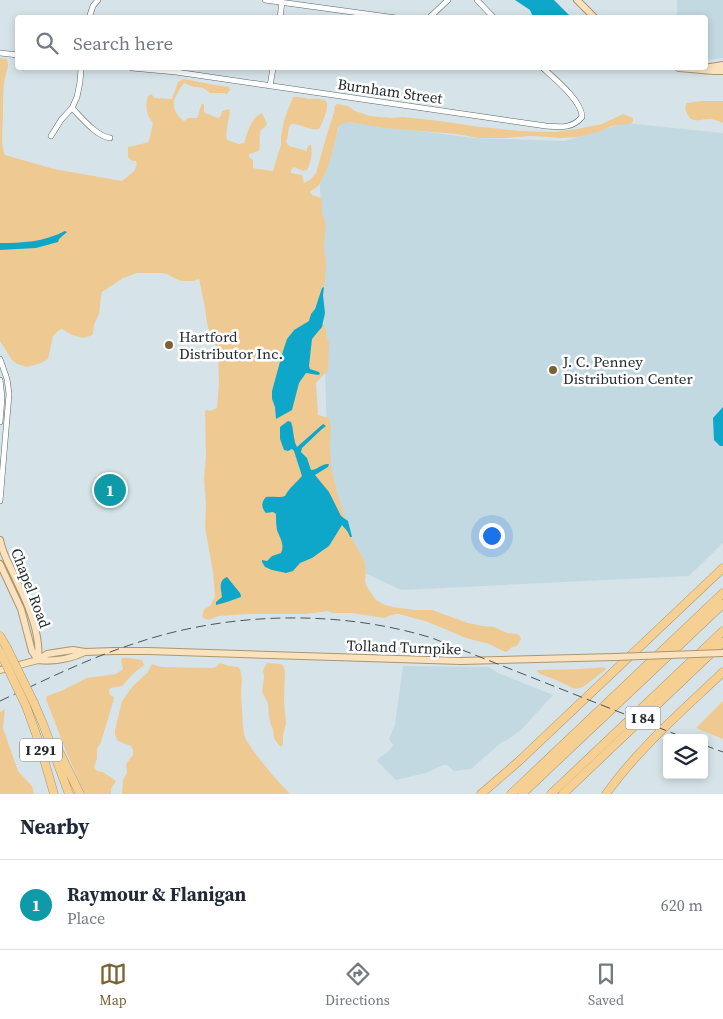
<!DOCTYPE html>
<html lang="en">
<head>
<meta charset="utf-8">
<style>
	:root { --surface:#fff; --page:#f2f2f3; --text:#1f2937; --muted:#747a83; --line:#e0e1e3; --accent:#7c6133 }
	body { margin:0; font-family:"Source Serif 4",serif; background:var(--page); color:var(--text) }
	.controls { position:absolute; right:15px; bottom:15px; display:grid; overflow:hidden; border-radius:5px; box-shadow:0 2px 8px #0003 }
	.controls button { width:45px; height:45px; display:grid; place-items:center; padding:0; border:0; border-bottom:1px solid var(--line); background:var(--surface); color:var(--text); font:25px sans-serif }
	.you { position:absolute; left:491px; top:535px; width:18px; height:18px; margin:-12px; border:4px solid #fff; border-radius:50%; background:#1a73e8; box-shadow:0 0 0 8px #1a73e833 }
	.badge { display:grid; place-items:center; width:32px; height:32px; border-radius:50%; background:var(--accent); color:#fff; font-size:16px; font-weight:700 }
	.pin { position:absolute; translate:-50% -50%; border:2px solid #fff; box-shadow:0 1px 5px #0006 }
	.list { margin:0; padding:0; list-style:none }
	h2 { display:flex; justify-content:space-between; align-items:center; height:65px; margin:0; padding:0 20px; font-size:21px }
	h2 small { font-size:16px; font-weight:400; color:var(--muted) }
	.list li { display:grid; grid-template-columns:32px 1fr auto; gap:15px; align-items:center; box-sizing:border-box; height:90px; padding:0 20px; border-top:1px solid var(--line) }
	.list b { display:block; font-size:19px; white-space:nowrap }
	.list p { margin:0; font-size:16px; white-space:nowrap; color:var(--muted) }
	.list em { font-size:16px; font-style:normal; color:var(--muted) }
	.icon { flex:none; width:28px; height:28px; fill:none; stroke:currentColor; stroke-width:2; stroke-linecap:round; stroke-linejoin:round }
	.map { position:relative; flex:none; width:723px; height:794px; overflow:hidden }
	.search { position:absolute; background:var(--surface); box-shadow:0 2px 8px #0003; left:15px; right:15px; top:15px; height:55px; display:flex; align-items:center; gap:12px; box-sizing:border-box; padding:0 18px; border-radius:5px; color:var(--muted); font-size:19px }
	.sheet { height:155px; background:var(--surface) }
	nav { display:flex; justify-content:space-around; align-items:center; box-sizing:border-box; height:70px; border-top:1px solid var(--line); background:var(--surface); font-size:14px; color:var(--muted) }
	nav a { display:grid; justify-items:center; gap:2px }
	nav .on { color:var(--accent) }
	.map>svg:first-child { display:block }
	.built { fill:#c3d9e1 }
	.green { fill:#eeca92 }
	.water { fill:#0ea7ca }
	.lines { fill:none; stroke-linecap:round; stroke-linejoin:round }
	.minor-casing { stroke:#5a666b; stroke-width:6 }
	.major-casing { stroke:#ad966f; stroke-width:8 }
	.highway-casing { stroke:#ad966f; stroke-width:9 }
	.minor { stroke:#fff; stroke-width:5 }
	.major { stroke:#fae2be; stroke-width:6 }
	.highway { stroke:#f6cf92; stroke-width:8 }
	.rail { stroke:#4d5457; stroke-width:1; stroke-dasharray:10 5; stroke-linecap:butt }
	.major-bridge-casing { stroke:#ad966f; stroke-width:8; stroke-linecap:butt }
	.highway-bridge-casing { stroke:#ad966f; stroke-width:9; stroke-linecap:butt }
	.major-bridge { stroke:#fae2be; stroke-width:6 }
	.highway-bridge { stroke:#f6cf92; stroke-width:8 }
	.poi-dot { fill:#7c6133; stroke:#fff; stroke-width:2 }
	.labels { text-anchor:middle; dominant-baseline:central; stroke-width:5; stroke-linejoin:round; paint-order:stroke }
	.shield { fill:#fff; stroke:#676b6c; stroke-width:1 }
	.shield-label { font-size:14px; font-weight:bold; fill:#262b2d }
	.street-label { font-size:15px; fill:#262b2d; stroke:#fff }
	.poi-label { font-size:15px; fill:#262b2d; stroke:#fff; text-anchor:start }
</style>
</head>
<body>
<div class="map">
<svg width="723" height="794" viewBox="0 0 723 794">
	<rect width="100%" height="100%" fill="#d6e4e9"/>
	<path class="built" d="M677 0H723V58L706 60V18L677 17Z
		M341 121 474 138 565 141 625 123 723 133V543L689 576 401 590 365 573 328 476 320 184Z
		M403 666 489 667 498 673 553 695 521 730 507 740 502 742 471 769 454 771 447 765H443L426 773 396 780 377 761 379 758 388 752 393 745 389 739 395 724Z"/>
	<path class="green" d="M0 58 7 59C10 66 5 75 4 83 3 93 3 104 3 115 3 128 0 143 5 155L54 169 122 181C128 176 139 170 136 161H132L128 157V147L146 143 149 141 153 123C146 114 145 107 148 96L151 94 155 98 172 99 178 82 184 79 215 85 229 87 230 90 227 94 222 93H210C201 85 200 89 191 86 189 85 186 84 184 83 181 87 174 98 174 102 173 110 178 117 184 121L188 118H197L202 103 204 105V111L205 113 218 118 221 116 222 111 229 109 230 111C229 119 225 134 227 140L239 144 244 143C248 131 250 119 262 113L267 124C265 127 263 128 261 130 258 136 261 144 259 151L249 154V157L253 160V168L273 171 278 154 281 145V137L284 120 293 97C298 96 303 98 309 99 313 99 322 98 326 101 330 106 322 124 319 129 309 131 301 123 291 124 287 129 289 136 286 142L289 146 307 151V148L309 145H311C313 152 311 162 307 170L303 171 294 167 291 170V173L302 175 304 183 310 180 316 173 327 134 334 112 335 106 337 104 348 106 355 111 370 116 391 118 403 117 440 121 473 126 520 131 554 132 577 129 602 124 623 114 633 118V121L631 124H626L612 126 598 132 578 137 561 138 531 136 506 138H479L456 134 385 128 349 122 341 124 338 128C334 145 329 170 319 185 317 188 313 189 310 192L312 195 319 197 322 199V213L326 225 325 231 324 248 326 263 325 282 314 311V337L318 332 323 323 326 329V335L329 342 328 370 316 383 318 415 329 418C333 425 329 439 330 449 331 459 331 470 334 480 337 493 341 505 345 518L343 517 347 530 364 560 366 570 365 581 367 587 376 600 385 605 393 607 415 610H432L468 623 483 626 494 627 507 633 517 634 520 636 521 639 517 646 512 647 508 651 505 652 489 644 466 638 428 622 399 614H395L384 618 351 613H333L327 611 322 612 305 614H249L219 616 208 620 202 617 204 609 210 606 215 597 213 572 205 527 206 504 204 478 206 457 205 411 207 410 210 411 217 408 219 384 218 354 216 345 211 344 208 340 210 334 207 323 205 308 199 279 193 281H182L176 279 167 274 162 273H137L123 278 102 292 101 297 99 314 94 325 93 334 90 336 83 338 72 335 62 329 58 331 53 336 48 359 41 363 27 367 17 364 12 360 0 341Z
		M701 101H723V123C719 121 715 120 711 119 700 118 691 126 686 111 685 106 685 108 687 103Z
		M122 658C128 657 136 660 142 660L144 665 134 673 122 686 111 688 109 690 110 695 114 697 113 702 101 742 97 749V759L94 767 97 771 103 772 116 781 111 789V794H85L67 754 46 699 47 696 64 690 68 687 74 685 86 678 116 674 123 669 121 660Z
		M220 663 229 666 238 667 240 669 242 679 241 693 243 727 245 738 254 752 275 778 290 794H122L123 780 127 773 126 764 133 755V750L131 746 118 741 115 735V730L122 701 132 687 147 673 152 664 162 667 213 668 216 667Z
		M267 663 281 664 283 665 285 671 284 700 286 724 283 735V744L281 747 278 744 274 738 273 730 271 725 269 717 268 703 262 692 264 677 263 670Z
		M604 667 606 669C604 671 586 685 583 687 580 688 578 688 575 689L554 679 542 675 537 672 538 670C560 669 582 670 604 667Z
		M723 701V739L696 728Z
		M5 709 3 728 11 751 18 771 32 786 34 794H0V712Z"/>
	<path class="water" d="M515 0H554L571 17H533L530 10Z
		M65 231 67 232 59 239 58 242 36 248 0 250V243C23 243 43 242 65 231Z
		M324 287 323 295 325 313 322 327 312 339 309 366 310 369 319 372 320 374 318 375 306 373 299 383 292 410 276 419 275 407 272 399V391L283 351 287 339 294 330 309 321 311 314 315 309 322 288Z
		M723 407V446H720L714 440 713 418Z
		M288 421 291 422C294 430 293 440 297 447L323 424 326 426 322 429 302 448 301 452 307 458 311 470C317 470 322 463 329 464L328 467 315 475 329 492 341 516 348 521 352 537H350L348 532 342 525 329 546 312 558 300 563 293 571 286 573 272 570 265 567 262 562V560L267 561 272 556 281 553C285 545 280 538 277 530 276 525 276 519 276 514L273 512 266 513C261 508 261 502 266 497 272 496 280 498 285 496 289 488 296 483 302 476L294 451 292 449 288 451 284 450 280 439V427Z
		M227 577 240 593 241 596V597L227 602 216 605V602L222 597C221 588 218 581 227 577Z"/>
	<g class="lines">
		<g class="minor-casing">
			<path id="minor" d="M265 0 396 18
				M477 0 494 18
				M89 18 93 6 98 0
				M280 18 282 2
				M429 18 448 0
				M0 53 18 55
				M132 68 176 72 546 126C560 127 572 129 582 117 582 101 555 79 543 68
				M270 86 273 68
				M72 108C82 118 96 136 110 138
				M51 136 61 120 72 108 77 97 80 82 81 68
				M0 359 7 379 9 394 0 501
				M0 380 2 398 0 422"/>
		</g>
		<g class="major-casing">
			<path id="major" d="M577 0 595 18
				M679 68 713 71H723
				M704 68 723 65
				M0 540C3 556 12 569 18 584 29 606 41 635 38 660
				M0 564 21 609 32 651 38 660
				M38 660C54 662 70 659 85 652
				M0 670 38 660 47 654 66 651 73 650 85 652 114 651H148L461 661 615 657"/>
		</g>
		<g class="highway-casing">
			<path id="highway" d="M0 636 7 648
				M34 703 43 724 69 794
				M26 706 39 742 54 794
				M56 745 80 794
				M481 794 518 762 723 568
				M511 794 723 593
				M522 794 723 604
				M551 794 723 631
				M563 794 723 642
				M606 794C639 748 682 711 723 672"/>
		</g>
		<use href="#minor" class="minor"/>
		<use href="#major" class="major"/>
		<use href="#highway" class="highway"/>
		<path class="rail" d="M0 701C45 680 89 658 136 643 228 612 338 609 432 638L685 738
			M704 745 723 752"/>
		<g class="major-bridge-casing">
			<path id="major-bridge" d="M615 657 723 653"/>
		</g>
		<g class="highway-bridge-casing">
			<path id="highway-bridge" d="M7 648 34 703
				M0 652 26 706"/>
		</g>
		<use href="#major-bridge" class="major-bridge"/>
		<use href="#highway-bridge" class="highway-bridge"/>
	</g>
	<g class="poi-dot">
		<circle cx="169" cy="345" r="5"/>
		<circle cx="553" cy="370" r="5"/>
	</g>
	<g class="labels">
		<g class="shield">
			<rect x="625.5" y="706.5" width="35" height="23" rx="4"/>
			<rect x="20" y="738.5" width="42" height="23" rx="4"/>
		</g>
		<g class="shield-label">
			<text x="643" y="718">I 84</text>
			<text x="41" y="750">I 291</text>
		</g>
		<g class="street-label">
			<text transform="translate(390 91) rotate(8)">Burnham Street</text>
			<text transform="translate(31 588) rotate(69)">Chapel Road</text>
			<text transform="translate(404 647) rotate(2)">Tolland Turnpike</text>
		</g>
		<g class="poi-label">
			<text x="179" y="336">Hartford<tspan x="179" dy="17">Distributor Inc.</tspan></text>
			<text x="563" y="361">J. C. Penney<tspan x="563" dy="17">Distribution Center</tspan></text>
		</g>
	</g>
</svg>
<div class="controls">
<button><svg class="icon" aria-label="layers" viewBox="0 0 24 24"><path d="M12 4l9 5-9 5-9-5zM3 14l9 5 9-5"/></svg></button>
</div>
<div class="you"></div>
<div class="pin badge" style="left:110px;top:490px;background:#0f9aa8">1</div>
<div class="search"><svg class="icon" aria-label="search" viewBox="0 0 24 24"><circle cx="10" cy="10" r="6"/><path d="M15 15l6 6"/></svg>Search here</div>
</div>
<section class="sheet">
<h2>Nearby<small></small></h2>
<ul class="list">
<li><span class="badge" style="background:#0f9aa8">1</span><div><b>Raymour &amp; Flanigan</b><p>Place</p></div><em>620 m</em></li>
</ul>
</section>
<nav>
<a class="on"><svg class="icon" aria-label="map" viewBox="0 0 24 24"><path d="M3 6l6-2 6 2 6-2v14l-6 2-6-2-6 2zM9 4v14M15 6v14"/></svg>Map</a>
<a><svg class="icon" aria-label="directions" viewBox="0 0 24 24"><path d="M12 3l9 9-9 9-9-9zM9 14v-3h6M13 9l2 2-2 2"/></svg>Directions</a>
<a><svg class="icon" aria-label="saved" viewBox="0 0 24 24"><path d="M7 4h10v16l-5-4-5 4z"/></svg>Saved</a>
</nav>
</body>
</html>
